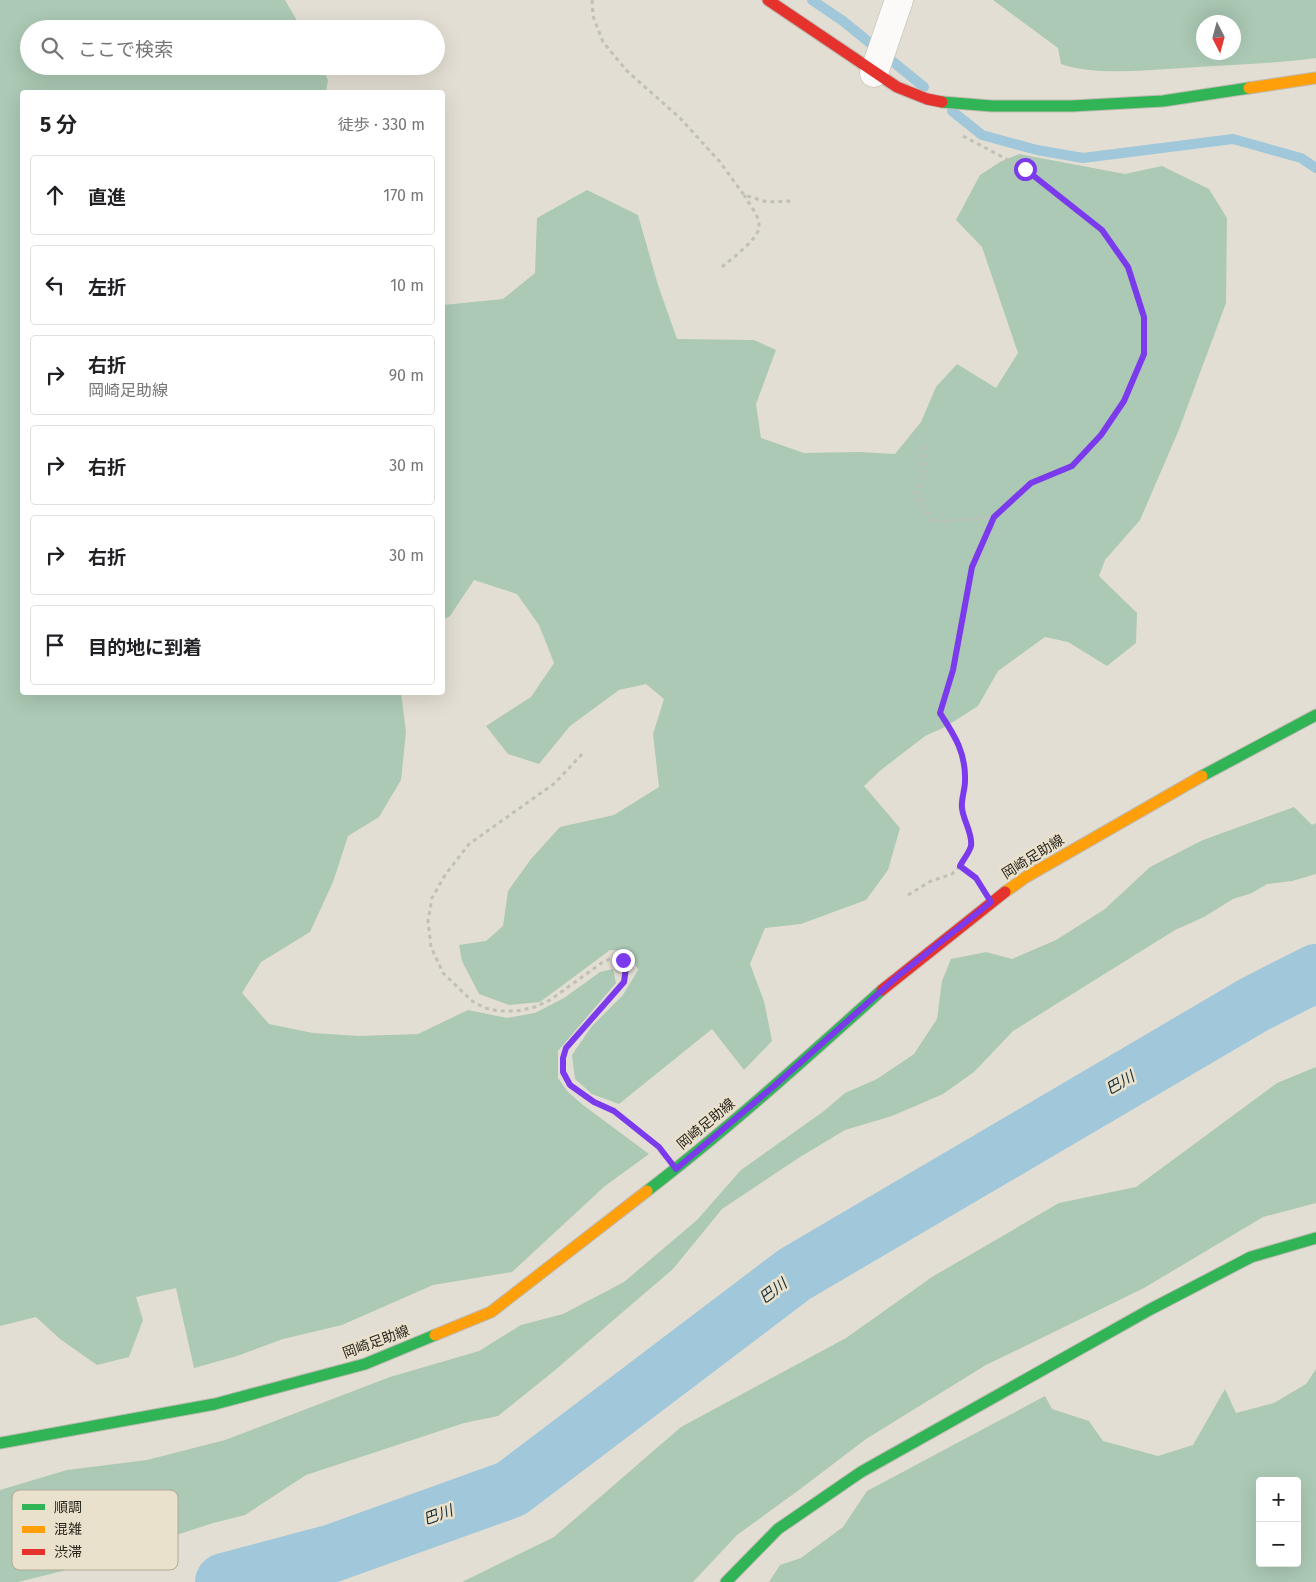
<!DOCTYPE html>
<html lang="ja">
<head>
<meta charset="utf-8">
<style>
	:root { --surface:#fff; --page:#f6f6f6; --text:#202124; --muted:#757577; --line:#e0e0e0 }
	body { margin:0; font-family:"Fira Sans","Noto Sans JP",sans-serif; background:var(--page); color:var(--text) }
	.controls { position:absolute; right:15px; bottom:15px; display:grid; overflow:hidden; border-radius:5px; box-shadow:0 5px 20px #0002 }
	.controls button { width:45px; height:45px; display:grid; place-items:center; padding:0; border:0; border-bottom:1px solid var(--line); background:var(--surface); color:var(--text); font:25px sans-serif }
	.compass { position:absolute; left:1196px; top:15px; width:45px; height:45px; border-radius:50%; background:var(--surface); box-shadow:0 5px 20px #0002; rotate:174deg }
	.stop { position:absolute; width:15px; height:15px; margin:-11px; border:4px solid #7c3aed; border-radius:50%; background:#fff }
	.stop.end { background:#7c3aed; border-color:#fff; box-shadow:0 1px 5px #0008 }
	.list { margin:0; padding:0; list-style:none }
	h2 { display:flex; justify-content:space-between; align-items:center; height:65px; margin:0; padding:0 20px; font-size:21px }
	h2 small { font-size:16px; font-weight:400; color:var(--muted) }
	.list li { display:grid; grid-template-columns:32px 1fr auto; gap:15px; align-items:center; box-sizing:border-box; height:80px; margin:0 10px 10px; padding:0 10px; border:1px solid var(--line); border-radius:5px }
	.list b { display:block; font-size:19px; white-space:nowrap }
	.list p { margin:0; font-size:16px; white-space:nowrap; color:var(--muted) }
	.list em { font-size:16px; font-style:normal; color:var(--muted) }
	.icon { flex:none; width:28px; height:28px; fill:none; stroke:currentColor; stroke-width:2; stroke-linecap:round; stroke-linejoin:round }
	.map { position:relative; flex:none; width:1316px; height:1582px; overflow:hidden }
	.search { position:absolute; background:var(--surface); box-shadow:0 5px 20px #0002; left:20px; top:20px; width:425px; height:55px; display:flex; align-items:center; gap:12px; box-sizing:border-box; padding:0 18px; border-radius:28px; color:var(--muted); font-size:19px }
	.panel { position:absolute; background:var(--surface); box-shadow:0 5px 20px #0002; left:20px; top:90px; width:425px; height:605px; border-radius:5px }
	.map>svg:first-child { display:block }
	.forest { fill:#abc9b4; fill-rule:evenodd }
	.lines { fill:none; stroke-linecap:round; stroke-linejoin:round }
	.stream { stroke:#a1c8da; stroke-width:10 }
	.river { stroke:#a1c8da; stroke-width:58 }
	.street-casing { stroke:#bebab1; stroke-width:29 }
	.fast-casing { stroke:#bebab1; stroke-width:13 }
	.slow-casing { stroke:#bebab1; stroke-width:13 }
	.jam-casing { stroke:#bebab1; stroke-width:13 }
	.path { stroke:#c0bfb9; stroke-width:3; stroke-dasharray:4 4; stroke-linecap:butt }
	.street { stroke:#fbfaf8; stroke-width:28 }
	.fast { stroke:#30b455; stroke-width:11 }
	.slow { stroke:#ff9f0a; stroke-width:11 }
	.jam { stroke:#e5322d; stroke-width:11 }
	.route { stroke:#7c3aed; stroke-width:6 }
	.labels { text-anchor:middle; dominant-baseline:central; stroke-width:5; stroke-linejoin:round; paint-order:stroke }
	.street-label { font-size:14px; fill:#29261e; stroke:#eae1cc }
	.water-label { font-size:15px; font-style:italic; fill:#122e3c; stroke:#eae1cc }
	.key { fill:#eae1cc; stroke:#b0a998; stroke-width:1 }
	.key-label { font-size:14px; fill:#29261e }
</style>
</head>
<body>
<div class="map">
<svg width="1316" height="1582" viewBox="0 0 1316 1582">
	<rect width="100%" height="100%" fill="#e3ded3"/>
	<path class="forest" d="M0 0H285L302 29H29V66H321L328 80 326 92H22V692L401 693 406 732 401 780 379 817 348 836 333 882 310 932 261 962 242 993 269 1024 313 1033 359 1036 418 1034 468 1010 507 1018 535 1013 564 998 600 972 613 969 616 983 558 1051V1078L568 1092 583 1105 649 1154 605 1186 512 1272 433 1285 342 1325 283 1339 237 1356 194 1368 176 1288 136 1297 143 1320 129 1357 97 1365 60 1339 36 1317 0 1326Z
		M993 0H1316V58C1272 64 1227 65 1183 68 1147 70 1095 76 1061 64L1058 48ZM1234 22V52H1204V22Z
		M1019 154 1125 174 1162 166 1209 189 1227 218 1226 303 1178 432 1140 520 1105 560 1099 576 1137 613 1136 643 1107 666 1068 642 1045 637 998 671 978 706 945 727 925 736 881 770 864 786 900 828 888 870 866 900 801 924 765 928 750 964 764 1001 772 1041 744 1070 712 1029 619 1104 592 1094 575 1079 572 1055 592 1026 623 995 638 970 629 951 610 950 540 1002 509 1005 479 994 462 961 459 945 486 941 503 926 508 891 531 859 560 827 614 815 659 787 653 734 664 699 646 684 619 690 570 726 539 764 508 754 486 726 531 697 554 663 539 625 517 594 474 580 450 616 443 620V305L503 299 535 273 537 218 587 190 638 215 658 285 677 339 754 340 776 350 756 404 761 438 804 453 859 452 895 454 921 422 936 387 957 364 996 388 1018 353 982 247 956 220 980 175 1000 162Z
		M1294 807 1312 825 1316 823V874L1292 881 1267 884 1252 893 1233 899 1204 917 1175 930 1013 1031 974 1072 943 1094 892 1116 845 1130 800 1157 722 1209 673 1269 554 1371 498 1416 464 1423 306 1475 245 1515 213 1523 79 1567 18 1582H0V1490L67 1470 147 1460 225 1440 390 1377 479 1351 521 1325 563 1314 624 1282 697 1220 741 1170 824 1111 845 1093 877 1079 914 1054 937 1019 942 981 951 959 986 952 1012 959 1056 940 1105 909 1150 867 1203 840Z
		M1316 1067V1203L1263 1217 1144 1288 986 1365 866 1439 799 1490 737 1535 693 1582H462L554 1537 681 1427 846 1338 932 1277 1059 1203 1136 1187 1277 1083Z
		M1316 1369V1582H769L780 1565 801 1558 843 1527 867 1491 1045 1396 1052 1409 1089 1421 1103 1441 1158 1456 1193 1445 1225 1389 1236 1413 1274 1403 1306 1384ZM1260 1481H1297V1563H1260Z"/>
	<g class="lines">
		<path class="stream" d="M812 0 843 21 924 87
			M952 111 982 135 1037 150 1083 158 1233 139 1301 158 1316 168"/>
		<path class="river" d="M224 1582 333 1553 511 1489 795 1274 1255 1004 1316 973"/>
		<g class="street-casing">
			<path id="street" d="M874 73 899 0"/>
		</g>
		<g class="fast-casing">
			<path id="fast" d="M942 102 992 106H1072L1163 101 1249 88
				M1202 776 1316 715
				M647 1191C729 1128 805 1059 882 990
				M0 1443 215 1404 365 1364 435 1335
				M726 1582 778 1529 861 1472 1151 1309 1251 1257 1316 1238"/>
		</g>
		<g class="slow-casing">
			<path id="slow" d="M1249 88 1316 78
				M1005 892 1026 877 1202 776
				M435 1335 491 1312 647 1191"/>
		</g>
		<g class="jam-casing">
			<path id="jam" d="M768 0 897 87 927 99 942 102
				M882 990 1005 892"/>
		</g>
		<path class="path" d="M592 0 593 16 603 42 627 71 680 118 720 162 744 195 767 202 793 201
			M963 136 1025 169 1102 230 1128 267 1144 317V354L1124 401 1101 435 1073 466 1031 483 994 517 973 567 953 669 940 713C955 736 966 753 965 781 965 790 961 799 962 808 963 820 974 834 971 846 969 853 963 860 960 866L975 877
			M722 267C732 258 758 240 759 227 760 216 749 204 744 195
			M925 446 922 456 925 475 915 493 933 522 994 517
			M582 754 555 783 469 844 445 875 432 898 428 921 431 947 443 973 472 1001 485 1008 498 1011H517L535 1007 550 1000 603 962 612 958 623 960 626 969 624 982 567 1048C557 1075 570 1090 594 1103 601 1106 609 1108 615 1112 630 1122 644 1135 658 1146
			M908 895 931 881 952 874 960 866"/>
		<use href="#street" class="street"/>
		<use href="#fast" class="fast"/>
		<use href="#slow" class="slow"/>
		<use href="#jam" class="jam"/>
	</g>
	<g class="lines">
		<path class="route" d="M623 960 626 968 624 982 566 1048 563 1058V1072L570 1085 594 1102 614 1111 659 1147 676 1169 774 1086 898 976 991 902 976 878 960 866C963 860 969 853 971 846 973 834 963 820 962 808 961 799 965 790 965 781 966 753 955 736 940 713L953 670 972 567 994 517 1031 483 1072 466 1101 435 1124 401 1144 354V317L1128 267 1102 230 1025 169"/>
	</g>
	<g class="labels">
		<g class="street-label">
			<text transform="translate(1033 857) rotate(-32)">岡崎足助線</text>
			<text transform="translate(706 1124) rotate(-40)">岡崎足助線</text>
			<text transform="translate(376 1342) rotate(-20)">岡崎足助線</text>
		</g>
		<g class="water-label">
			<text transform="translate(1120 1083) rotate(-30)">巴川</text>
			<text transform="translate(773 1291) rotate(-37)">巴川</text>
			<text transform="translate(438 1515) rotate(-20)">巴川</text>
		</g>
	</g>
	<rect x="12" y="1490" width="166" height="80" rx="8" class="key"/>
	<rect x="22" y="1504" width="23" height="6" fill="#30b455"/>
	<rect x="22" y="1526" width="23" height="7" fill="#ff9f0a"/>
	<rect x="22" y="1549" width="23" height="6" fill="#e5322d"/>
	<g class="key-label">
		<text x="54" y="1512">順調</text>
		<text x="54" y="1534">混雑</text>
		<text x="54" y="1557">渋滞</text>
	</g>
</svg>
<div class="controls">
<button>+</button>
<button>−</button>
</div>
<svg class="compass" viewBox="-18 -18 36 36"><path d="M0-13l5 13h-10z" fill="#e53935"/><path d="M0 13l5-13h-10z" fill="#757577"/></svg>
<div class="stop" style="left:1025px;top:169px"></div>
<div class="stop end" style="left:623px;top:960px"></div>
<div class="search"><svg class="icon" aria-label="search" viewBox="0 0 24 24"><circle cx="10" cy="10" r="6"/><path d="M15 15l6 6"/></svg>ここで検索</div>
<section class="panel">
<h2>5 分<small>徒歩 · 330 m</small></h2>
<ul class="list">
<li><svg class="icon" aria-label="ahead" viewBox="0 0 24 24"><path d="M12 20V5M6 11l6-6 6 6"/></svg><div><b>直進</b></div><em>170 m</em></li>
<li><svg class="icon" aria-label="left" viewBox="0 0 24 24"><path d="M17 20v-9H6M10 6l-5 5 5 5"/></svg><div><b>左折</b></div><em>10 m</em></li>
<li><svg class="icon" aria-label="right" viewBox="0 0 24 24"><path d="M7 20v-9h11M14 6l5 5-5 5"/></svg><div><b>右折</b><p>岡崎足助線</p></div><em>90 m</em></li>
<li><svg class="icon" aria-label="right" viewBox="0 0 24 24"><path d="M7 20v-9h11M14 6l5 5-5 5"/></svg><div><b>右折</b></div><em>30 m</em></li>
<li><svg class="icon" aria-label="right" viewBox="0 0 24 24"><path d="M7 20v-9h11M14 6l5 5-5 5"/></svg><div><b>右折</b></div><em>30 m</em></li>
<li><svg class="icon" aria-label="arrive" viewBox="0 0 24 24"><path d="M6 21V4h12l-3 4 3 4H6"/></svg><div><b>目的地に到着</b></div></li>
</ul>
</section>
</div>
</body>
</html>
